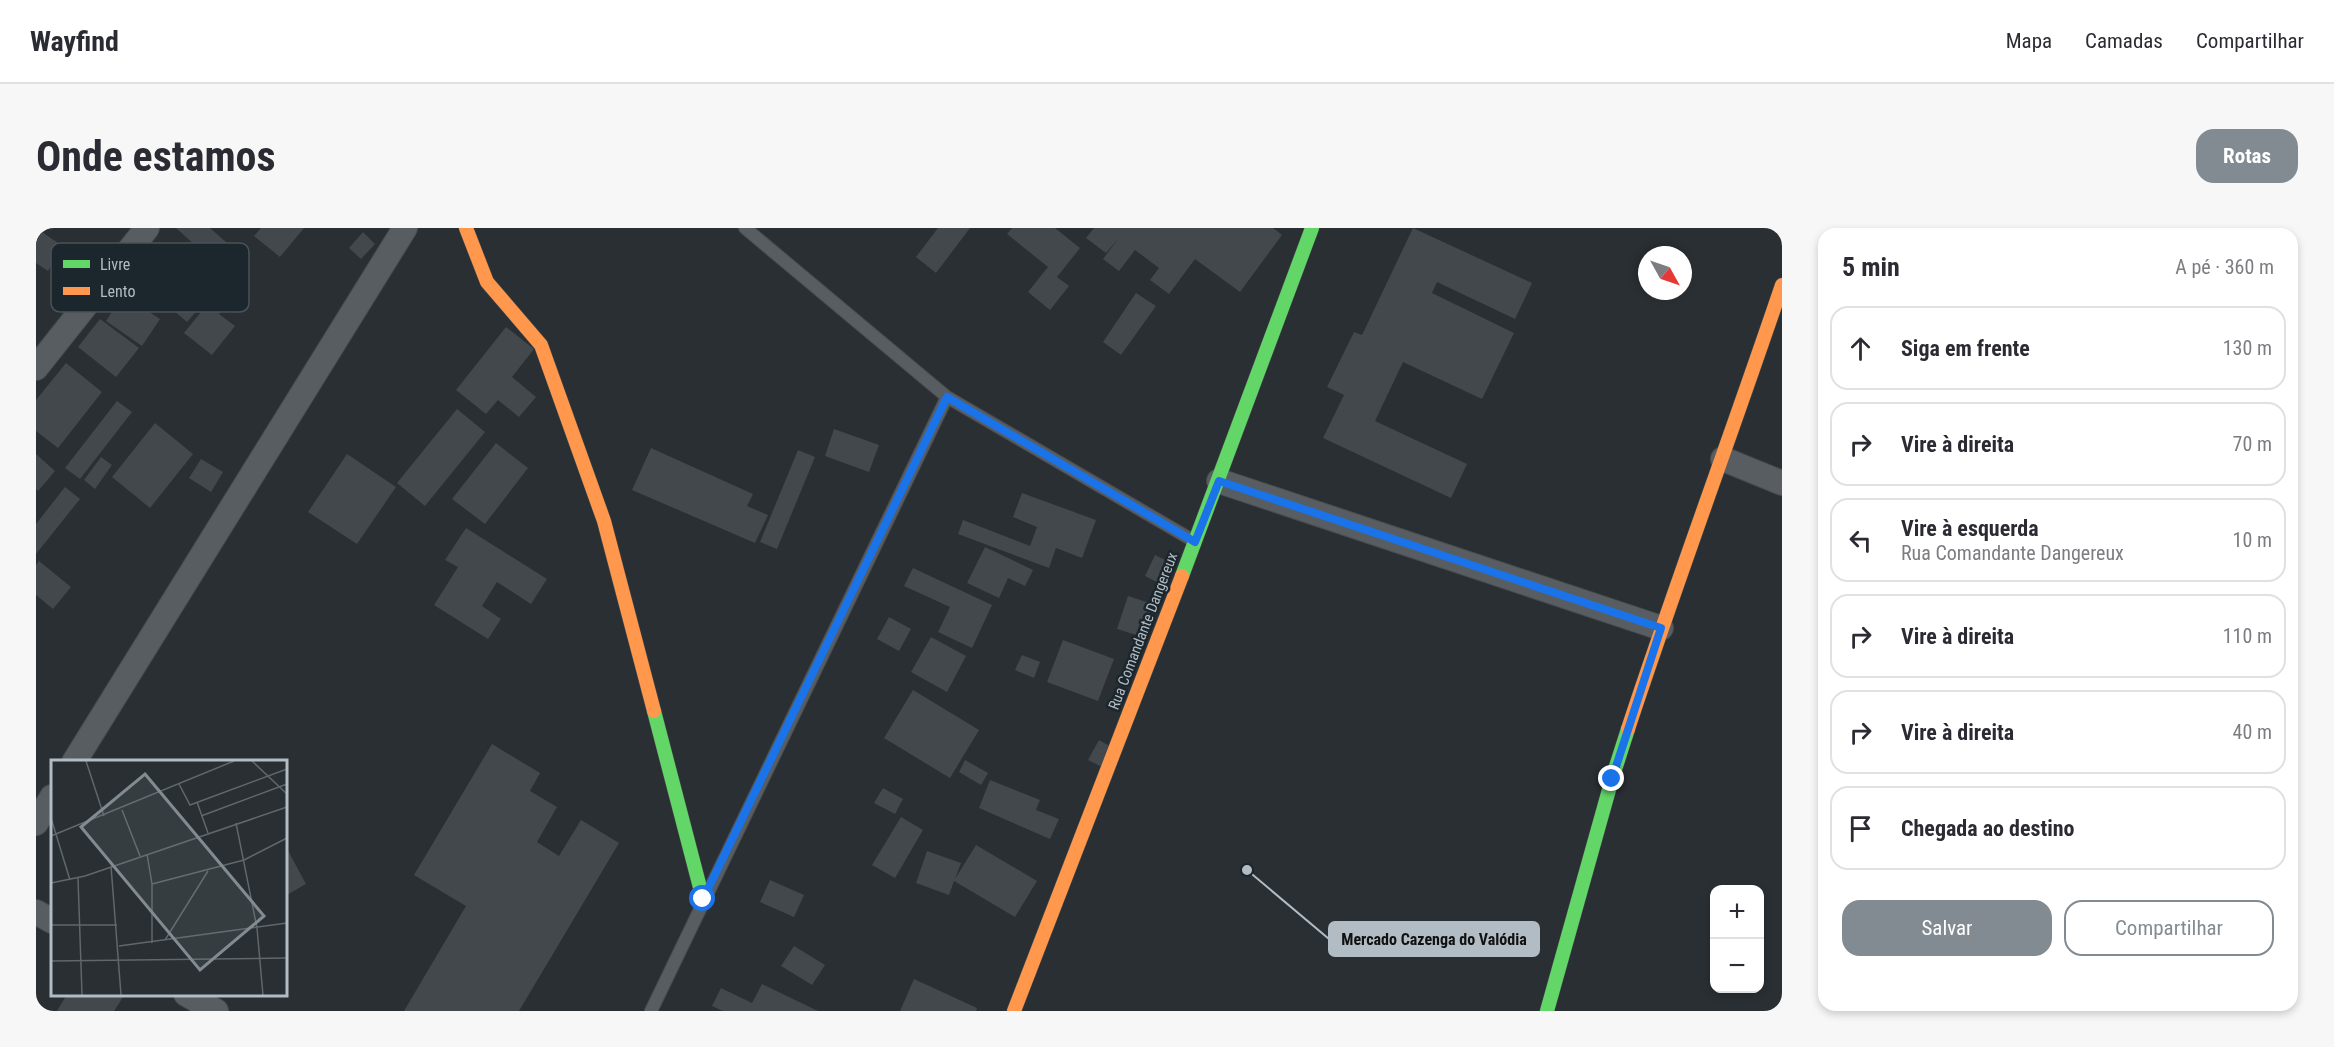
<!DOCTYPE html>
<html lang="pt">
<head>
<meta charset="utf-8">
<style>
	:root { --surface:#fff; --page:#f7f7f7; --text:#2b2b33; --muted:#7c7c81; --line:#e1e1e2; --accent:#828b91 }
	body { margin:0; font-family:"Roboto Condensed",sans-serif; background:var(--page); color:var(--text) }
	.controls { position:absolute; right:18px; bottom:18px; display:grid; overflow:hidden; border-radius:12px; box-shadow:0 3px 9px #0003 }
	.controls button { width:54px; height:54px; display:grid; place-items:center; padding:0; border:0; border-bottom:2px solid var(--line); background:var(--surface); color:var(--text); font:30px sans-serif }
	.compass { position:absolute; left:1602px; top:18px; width:54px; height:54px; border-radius:50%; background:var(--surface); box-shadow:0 3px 9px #0003; rotate:130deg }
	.stop { position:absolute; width:18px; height:18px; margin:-14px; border:4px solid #1a73e8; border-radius:50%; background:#fff }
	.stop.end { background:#1a73e8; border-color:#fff; box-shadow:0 2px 6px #0008 }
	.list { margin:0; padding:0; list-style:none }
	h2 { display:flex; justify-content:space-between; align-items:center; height:78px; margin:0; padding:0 24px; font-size:26px }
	h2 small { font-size:20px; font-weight:400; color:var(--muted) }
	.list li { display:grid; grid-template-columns:39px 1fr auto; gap:18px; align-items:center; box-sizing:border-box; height:84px; margin:0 12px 12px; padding:0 12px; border:2px solid var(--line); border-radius:18px }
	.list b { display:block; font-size:22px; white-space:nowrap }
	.list p { margin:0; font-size:20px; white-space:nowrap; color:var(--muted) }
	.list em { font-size:20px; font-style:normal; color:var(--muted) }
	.actions { display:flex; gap:12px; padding:18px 24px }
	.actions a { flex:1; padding:14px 0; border:2px solid var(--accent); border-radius:18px; text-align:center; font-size:21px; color:var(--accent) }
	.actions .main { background:var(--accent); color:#fff }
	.icon { flex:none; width:33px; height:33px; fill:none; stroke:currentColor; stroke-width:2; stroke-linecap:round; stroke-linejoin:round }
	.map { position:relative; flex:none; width:1746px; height:783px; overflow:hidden; border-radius:18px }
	header { display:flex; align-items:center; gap:36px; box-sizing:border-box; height:84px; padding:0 30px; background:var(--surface); border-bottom:2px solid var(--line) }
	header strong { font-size:28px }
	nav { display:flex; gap:33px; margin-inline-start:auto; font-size:21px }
	.intro { display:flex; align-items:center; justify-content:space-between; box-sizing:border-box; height:144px; padding:0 36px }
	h1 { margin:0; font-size:42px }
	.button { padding:15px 27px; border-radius:18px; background:var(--accent); color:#fff; font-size:21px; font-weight:700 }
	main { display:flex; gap:36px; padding:0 36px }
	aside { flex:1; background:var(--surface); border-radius:18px; box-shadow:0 3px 9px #0003 }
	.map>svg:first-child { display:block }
	.building { fill:#43484c }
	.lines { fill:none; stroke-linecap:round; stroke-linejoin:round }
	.lane-casing { stroke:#464b4e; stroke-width:14 }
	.street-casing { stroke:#464b4e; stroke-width:26 }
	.fast-casing { stroke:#464b4e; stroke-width:15 }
	.slow-casing { stroke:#464b4e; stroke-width:15 }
	.lane { stroke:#585d61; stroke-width:12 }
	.street { stroke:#585d61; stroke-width:24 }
	.fast { stroke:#63d668; stroke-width:14 }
	.slow { stroke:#ff974d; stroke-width:14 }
	.route { stroke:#1a73e8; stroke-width:8 }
	.labels { text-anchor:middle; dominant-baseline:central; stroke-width:5; stroke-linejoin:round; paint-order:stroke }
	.street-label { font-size:15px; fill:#b2bcc4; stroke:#1c262d }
	.inset-road { fill:none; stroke:#60676d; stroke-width:1.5 }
	.view { fill:#828b91; fill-opacity:0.15; stroke:#828b91; stroke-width:3 }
	.inset-edge { fill:none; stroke:#b2bcc4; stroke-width:3 }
	.key { fill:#1c262d; stroke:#49535a; stroke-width:1.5 }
	.key-label { font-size:16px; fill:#b2bcc4 }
	.leader { fill:none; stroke:#b2bcc4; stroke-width:2 }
	.callout-dot { fill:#b2bcc4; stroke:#1c262d; stroke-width:2 }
	.callout { fill:#b2bcc4; stroke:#b2bcc4; stroke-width:2 }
	.callout-label { font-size:16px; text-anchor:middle; font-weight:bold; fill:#111 }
</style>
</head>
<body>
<header>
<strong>Wayfind</strong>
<nav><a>Mapa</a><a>Camadas</a><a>Compartilhar</a></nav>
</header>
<div class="intro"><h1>Onde estamos</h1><a class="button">Rotas</a></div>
<main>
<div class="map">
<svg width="1746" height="783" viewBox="0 0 1746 783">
	<rect width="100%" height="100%" fill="#292f33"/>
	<path class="building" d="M0 0 28 19 12 43 0 35Z
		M140 0H174L207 29 151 94 130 76 171 28Z
		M225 0H268L244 29 218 8Z
		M902 0H934L900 45 880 29Z
		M976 0H1019L1044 20 1021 49 1033 58 1014 82 992 64 1012 39 971 6Z
		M1058 0H1237L1246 7 1204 64 1159 31 1133 66 1114 52 1123 40 1099 22 1083 43 1067 31 1083 10 1070 25 1050 10Z
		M1377 0 1496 55 1479 91 1401 54 1396 65 1478 105 1446 171 1367 134 1339 193 1431 236 1415 270 1287 210 1308 167 1291 159 1318 104 1326 107Z
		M327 4 339 16 325 31 313 20Z
		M200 41 212 50 183 86 199 98 176 127 148 105Z
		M1100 65 1120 78 1085 127 1067 114Z
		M87 67 124 91 106 118 70 93Z
		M64 91 103 120 80 149 42 119Z
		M470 99 498 121 476 149 500 169 483 189 462 172 450 186 420 162Z
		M30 135 66 164 22 220 0 203V172Z
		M81 173 96 184 44 251 29 240Z
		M421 181 449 204 389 278 361 255Z
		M119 195 157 226 114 280 76 249Z
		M798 201 843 217 833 244 789 228Z
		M460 215 492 240 449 296 416 271Z
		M615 220 717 266 711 278 732 287 719 315 596 262Z
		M762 222 779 229 741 321 724 314Z
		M0 226 19 243 2 263 0 261Z
		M311 226 360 259 321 316 272 284Z
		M65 229 76 237 59 261 48 252Z
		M165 231 187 244 175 264 153 250Z
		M29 259 44 271 0 326V296Z
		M986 265 1060 292 1046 330 1020 320 1013 340 922 306 927 292 994 318 1001 299 977 289Z
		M430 300 511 351 495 376 461 354 446 378 465 391 452 411 398 377 422 339 409 332Z
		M949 319 997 342 989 358 972 350 963 370 931 355Z
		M1119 327 1137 336 1127 357 1109 348Z
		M3 333 35 359 17 381 0 367V337Z
		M877 340 956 377 936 420 902 404 914 379 868 358Z
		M1092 368 1120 377 1110 410 1081 401Z
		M853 389 875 401 863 423 841 411Z
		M895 409 930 428 911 464 875 444Z
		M1027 412 1078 431 1062 473 1011 454Z
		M986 427 1004 434 998 450 979 442Z
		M877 462 943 502 914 550 848 510Z
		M1063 512 1079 521 1068 540 1052 532Z
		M456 516 504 545 494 563 521 579 501 614 523 628 545 592 583 615 483 783H368L430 678 378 647Z
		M929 532 952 545 945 557 923 544Z
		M954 552 1004 572 1000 582 1023 591 1014 611 943 580Z
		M847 560 867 571 859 586 838 575Z
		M865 589 887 602 859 650 836 637Z
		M249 617 270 656 249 668Z
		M940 617 1001 653 979 689 918 653 913 667 880 655 891 623 925 635 919 651Z
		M734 652 768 667 758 689 724 674Z
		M758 718 789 737 776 757 745 738Z
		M878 751 941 780 940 783H864Z
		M726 756 782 783H687L676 778 685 760 716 775Z
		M31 766H89L78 783H21Z"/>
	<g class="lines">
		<g class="lane-casing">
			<path id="lane" d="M709 0 911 169 1158 313
				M615 783 911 169"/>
		</g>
		<g class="street-casing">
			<path id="street" d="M0 140 111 0
				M1687 231 1746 255
				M1183 253 1625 400
				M38 534 369 0
				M0 595 16 569
				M0 684 16 693
				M150 766 180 783"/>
		</g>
		<g class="fast-casing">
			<path id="fast" d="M1146 348 1276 0
				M618 483 667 671
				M1511 783 1576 551 1592 501"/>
		</g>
		<g class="slow-casing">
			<path id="slow" d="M430 0 451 54 505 117 568 293 618 483
				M1592 501C1641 352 1696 205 1746 57
				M978 783 1146 348"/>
		</g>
		<use href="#lane" class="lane"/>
		<use href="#street" class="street"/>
		<use href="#fast" class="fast"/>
		<use href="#slow" class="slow"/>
	</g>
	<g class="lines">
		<path class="route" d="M667 671 911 169 1159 314 1183 253 1625 400 1576 551"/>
	</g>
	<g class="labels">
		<g class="street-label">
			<text transform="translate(1107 403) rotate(-69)">Rua Comandante Dangereux</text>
		</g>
	</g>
	<g transform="translate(15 532)">
		<rect width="236" height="236" fill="#292f33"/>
		<path class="inset-road" d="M35 1 53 56M201 1 236 34M128 24 139 45 236 9M146 42 157 73M71 50 89 96M150 56 236 24M0 58 19 120M185 63 206 168 212 235M0 76 183 1M96 94 101 124V183M60 106 70 235M27 118 31 235M0 123 34 116 236 47M101 124 193 100 236 78M0 165H66M114 180 157 111M68 186 236 163M0 201 236 198"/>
		<path class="view" d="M94 14 213 156 149 210 30 67Z"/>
		<rect width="236" height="236" class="inset-edge"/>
	</g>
	<rect x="15" y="15" width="198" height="69" rx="9" class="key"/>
	<rect x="27" y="32" width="27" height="8" fill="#63d668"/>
	<rect x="27" y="59" width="27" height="8" fill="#ff974d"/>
	<g class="key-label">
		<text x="64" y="42">Livre</text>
		<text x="64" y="69">Lento</text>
	</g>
	<path class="leader" d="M1211 642L1293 711"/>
	<circle class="callout-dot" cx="1211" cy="642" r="6"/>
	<rect class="callout" x="1293" y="694" width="210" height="34" rx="6"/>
	<g class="callout-label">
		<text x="1398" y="717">Mercado Cazenga do Valódia</text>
	</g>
</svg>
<div class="controls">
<button>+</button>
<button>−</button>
</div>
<svg class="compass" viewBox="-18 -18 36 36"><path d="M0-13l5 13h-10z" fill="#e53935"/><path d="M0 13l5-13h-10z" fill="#7c7c81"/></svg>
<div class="stop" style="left:667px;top:671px"></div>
<div class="stop end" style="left:1576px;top:551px"></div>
</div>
<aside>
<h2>5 min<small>A pé · 360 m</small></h2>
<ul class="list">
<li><svg class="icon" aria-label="ahead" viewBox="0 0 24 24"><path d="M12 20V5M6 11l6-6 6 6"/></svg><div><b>Siga em frente</b></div><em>130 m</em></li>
<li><svg class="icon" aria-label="right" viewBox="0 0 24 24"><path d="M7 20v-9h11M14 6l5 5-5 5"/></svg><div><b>Vire à direita</b></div><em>70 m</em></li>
<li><svg class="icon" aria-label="left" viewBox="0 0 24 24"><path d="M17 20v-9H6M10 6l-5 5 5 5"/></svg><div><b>Vire à esquerda</b><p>Rua Comandante Dangereux</p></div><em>10 m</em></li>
<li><svg class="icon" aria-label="right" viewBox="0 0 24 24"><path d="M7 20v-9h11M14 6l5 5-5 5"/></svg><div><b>Vire à direita</b></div><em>110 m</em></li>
<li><svg class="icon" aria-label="right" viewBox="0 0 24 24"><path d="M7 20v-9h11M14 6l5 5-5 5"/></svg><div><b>Vire à direita</b></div><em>40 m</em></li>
<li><svg class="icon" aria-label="arrive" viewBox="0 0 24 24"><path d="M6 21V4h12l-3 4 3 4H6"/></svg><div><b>Chegada ao destino</b></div></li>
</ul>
<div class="actions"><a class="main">Salvar</a><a>Compartilhar</a></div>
</aside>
</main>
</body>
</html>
